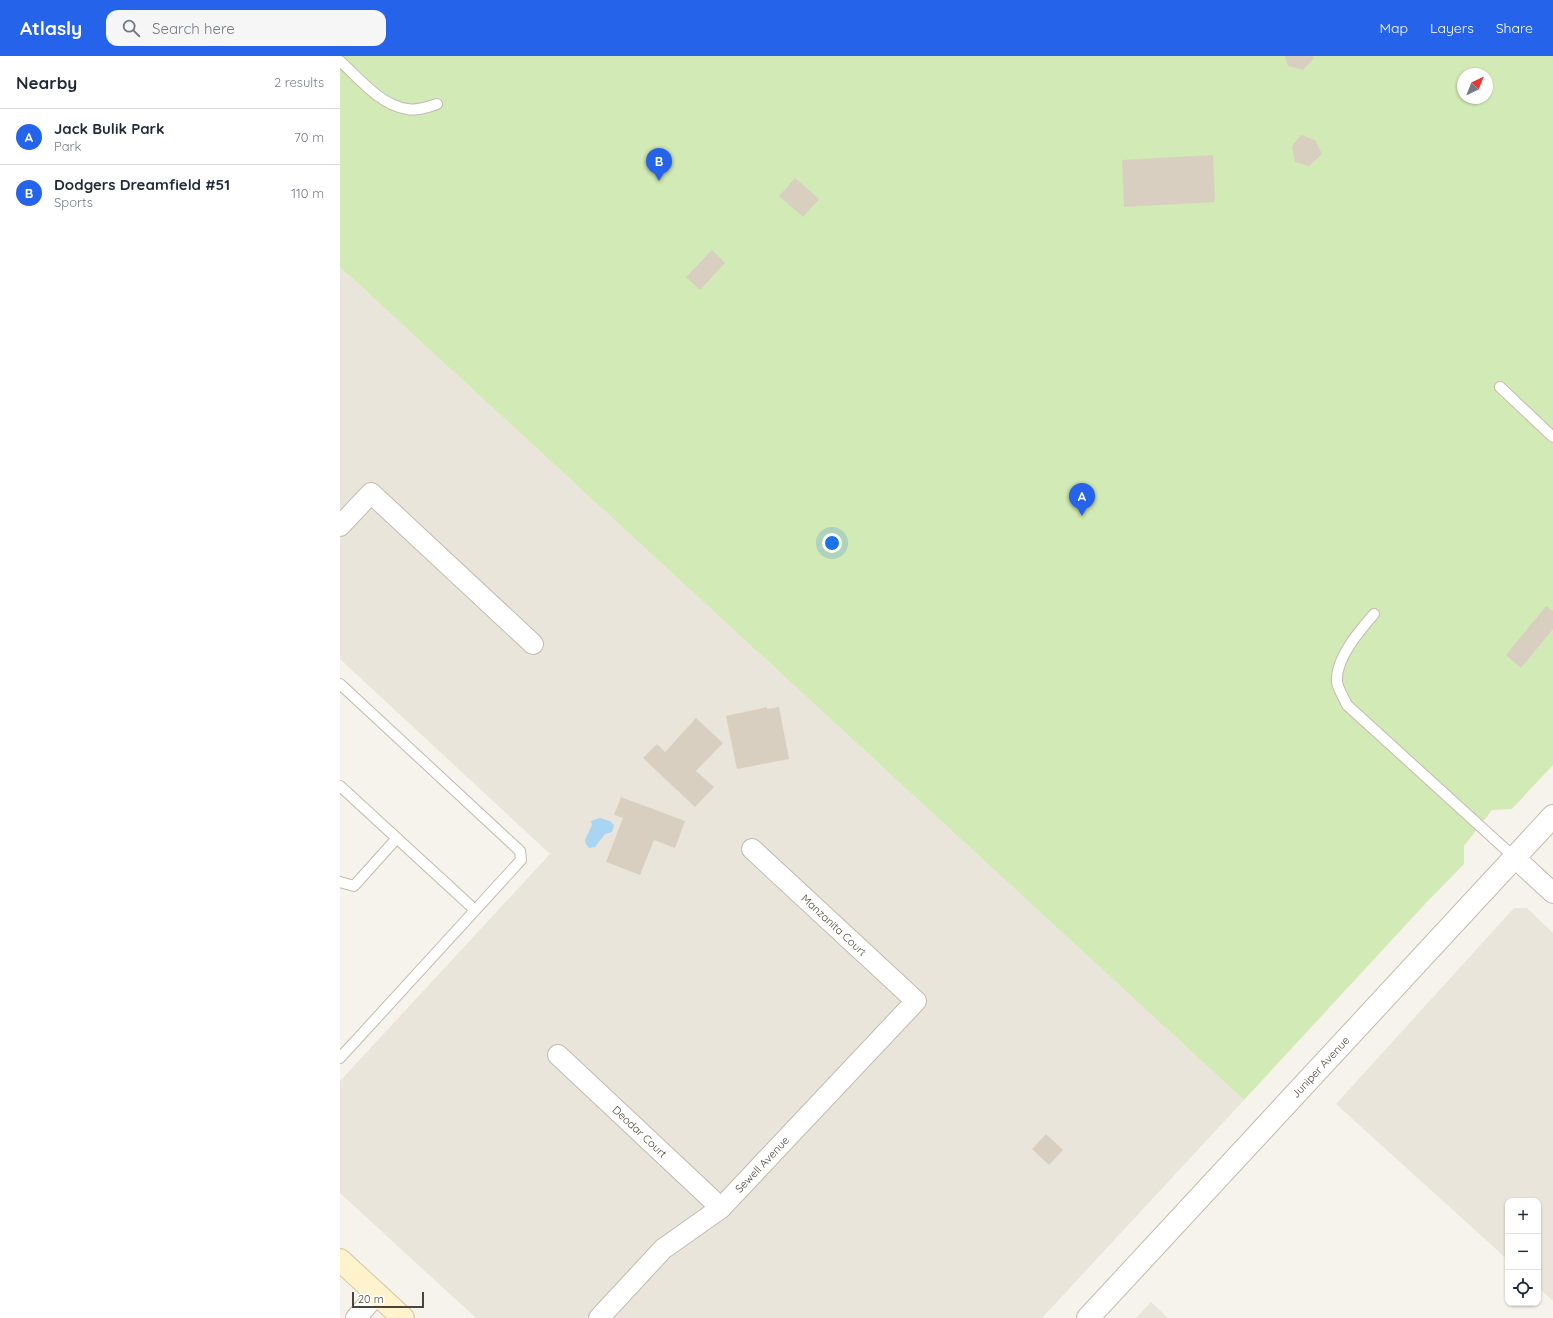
<!DOCTYPE html>
<html lang="en">
<head>
<meta charset="utf-8">
<style>
	:root { --surface:#fff; --page:#f6f6f7; --text:#1f2937; --muted:#747a83; --line:#e0e1e3; --accent:#2563eb }
	body { margin:0; font-family:Quicksand,sans-serif; background:var(--page); color:var(--text) }
	.controls { position:absolute; right:12px; bottom:12px; display:grid; overflow:hidden; border-radius:8px; box-shadow:0 1px 3px #0004 }
	.controls button { width:36px; height:36px; display:grid; place-items:center; padding:0; border:0; border-bottom:1px solid var(--line); background:var(--surface); color:var(--text); font:20px sans-serif }
	.compass { position:absolute; left:1117px; top:12px; width:36px; height:36px; border-radius:50%; background:var(--surface); box-shadow:0 1px 3px #0004; rotate:43deg }
	.scale { position:absolute; left:12px; bottom:10px; width:72px; box-sizing:border-box; padding-left:4px; border:2px solid #4b4439; border-top:0; font-size:11px; line-height:14px; white-space:nowrap; color:#4b4439; -webkit-text-stroke:3px #fff; paint-order:stroke }
	.you { position:absolute; left:492px; top:487px; width:14px; height:14px; margin:-10px; border:3px solid #fff; border-radius:50%; background:#1a73e8; box-shadow:0 0 0 6px #1a73e833 }
	.badge { display:grid; place-items:center; width:26px; height:26px; border-radius:50%; background:var(--accent); color:#fff; font-size:13px; font-weight:700 }
	.pin { position:absolute; translate:-50% -33px; filter:drop-shadow(0 1px 2px #0008) }
	.pin::after { content:''; position:absolute; top:21px; width:14px; height:12px; background:inherit; clip-path:polygon(0 0,100% 0,50% 100%) }
	.list { margin:0; padding:0; list-style:none }
	h2 { display:flex; justify-content:space-between; align-items:center; height:52px; margin:0; padding:0 16px; font-size:17px }
	h2 small { font-size:13px; font-weight:400; color:var(--muted) }
	.list li { display:grid; grid-template-columns:26px 1fr auto; gap:12px; align-items:center; box-sizing:border-box; height:56px; padding:0 16px; border-top:1px solid var(--line) }
	.list b { display:block; font-size:15px; white-space:nowrap }
	.list p { margin:0; font-size:13px; white-space:nowrap; color:var(--muted) }
	.list em { font-size:13px; font-style:normal; color:var(--muted) }
	.icon { flex:none; width:22px; height:22px; fill:none; stroke:currentColor; stroke-width:2; stroke-linecap:round; stroke-linejoin:round }
	.map { position:relative; flex:none; width:1213px; height:1262px; overflow:hidden }
	header { display:flex; align-items:center; gap:24px; box-sizing:border-box; height:56px; padding:0 20px; background:var(--accent); color:#fff }
	header strong { font-size:19px }
	nav { display:flex; gap:22px; margin-inline-start:auto; font-size:14px }
	.search { width:280px; height:36px; background:var(--page); display:flex; align-items:center; gap:10px; box-sizing:border-box; padding:0 14px; border-radius:12px; color:var(--muted); font-size:15px }
	main { display:flex }
	aside { flex:1; background:var(--surface) }
	.map>svg:first-child { display:block }
	.residential { fill:#eae5da }
	.green { fill:#d2eab5; fill-rule:evenodd }
	.water { fill:#a9d4f2 }
	.building { fill:#d8cfc1 }
	.lines { fill:none; stroke-linecap:round; stroke-linejoin:round }
	.service-casing { stroke:#c2bbae; stroke-width:12 }
	.minor-casing { stroke:#c2bbae; stroke-width:22 }
	.tertiary-casing { stroke:#c2bbae; stroke-width:24 }
	.secondary-casing { stroke:#d6c79b; stroke-width:24 }
	.service { stroke:#fff; stroke-width:10 }
	.minor { stroke:#fff; stroke-width:20 }
	.tertiary { stroke:#fff; stroke-width:22 }
	.secondary { stroke:#fff3cd; stroke-width:22 }
	.labels { text-anchor:middle; dominant-baseline:central; stroke-width:3.5; stroke-linejoin:round; paint-order:stroke }
	.street-label { font-size:11px; fill:#4b4439; stroke:#fff }
</style>
</head>
<body>
<header>
<strong>Atlasly</strong>
<div class="search"><svg class="icon" aria-label="search" viewBox="0 0 24 24"><circle cx="10" cy="10" r="6"/><path d="M15 15l6 6"/></svg>Search here</div>
<nav><a>Map</a><a>Layers</a><a>Share</a></nav>
</header>
<main>
<aside>
<h2>Nearby<small>2 results</small></h2>
<ul class="list">
<li><span class="badge">A</span><div><b>Jack Bulik Park</b><p>Park</p></div><em>70 m</em></li>
<li><span class="badge">B</span><div><b>Dodgers Dreamfield #51</b><p>Sports</p></div><em>110 m</em></li>
</ul>
</aside>
<div class="map">
<svg width="1213" height="1262" viewBox="0 0 1213 1262">
	<rect width="100%" height="100%" fill="#f6f3ec"/>
	<path class="residential" d="M0 211 904 1044 702 1262H136L0 1137V1025L210 798 0 603Z
		M1174 852H1187L1213 877V1245L1198 1231V1145H1168V1204L996 1048Z
		M811 1246 828 1262H796Z"/>
	<path class="green" d="M4 0H1213V709L1172 753 1152 754 1124 790V808L1085 848 904 1044 0 211V4ZM1123 18H1147V42H1123Z"/>
	<path class="water" d="M260 762 270 765 274 769 272 776 265 778 255 791 249 792 246 788 245 784 252 769 251 765Z"/>
	<path class="building" d="M945 0H973L974 2 963 14 948 10Z
		M961 79 975 84 982 98 969 110 955 106 952 90Z
		M873 99 875 146 784 151 782 104Z
		M455 122 479 143 463 161 439 140Z
		M372 194 385 207 360 234 346 221Z
		M1206 550 1213 555V573L1181 612 1166 599Z
		M427 651V653L439 651 449 703 397 713 386 660Z
		M356 662 383 687 356 715 374 731 355 751 303 702 317 688 325 696Z
		M281 741 345 765 335 792 314 784 300 819 266 806 283 762 274 759Z
		M706 1078 723 1094 709 1109 692 1093Z"/>
	<g class="lines">
		<g class="service-casing">
			<path id="service" d="M0 5C19 22 40 49 67 53 77 55 88 51 97 48
				M1160 331 1213 381
				M1034 558C1020 574 995 603 997 626 998 633 1004 642 1007 649L1174 801
				M0 628 180 795 181 804 0 1002
				M0 730 135 854
				M0 826 14 830 57 782"/>
		</g>
		<g class="minor-casing">
			<g id="minor">
				<path d="M0 470 31 437 193 588"/>
				<path d="M1174 801 1213 837"/>
				<path id="s1" d="M218 999 381 1152"/>
				<path d="M16 1262 37 1238"/>
				<path id="s2" d="M259 1262 323 1193 381 1152 576 945 412 793"/>
			</g>
		</g>
		<g class="tertiary-casing">
			<g id="tertiary">
				<path id="s3" d="M748 1262 1213 760"/>
			</g>
		</g>
		<g class="secondary-casing">
			<path id="secondary" d="M0 1204 63 1262"/>
		</g>
		<use href="#service" class="service"/>
		<use href="#minor" class="minor"/>
		<use href="#tertiary" class="tertiary"/>
		<use href="#secondary" class="secondary"/>
	</g>
	<g class="labels">
		<g class="street-label">
			<text transform="translate(494 869) rotate(43)">Manzanita Court</text>
			<text stroke="none"><textPath href="#s3" startOffset="342">Juniper Avenue</textPath></text>
			<text stroke="none"><textPath href="#s1" startOffset="112">Deodar Court</textPath></text>
			<text stroke="none"><textPath href="#s2" startOffset="225">Sewell Avenue</textPath></text>
		</g>
	</g>
</svg>
<div class="controls">
<button>+</button>
<button>−</button>
<button><svg class="icon" aria-label="locate" viewBox="0 0 24 24"><circle cx="12" cy="12" r="6"/><path d="M12 2v4M12 18v4M2 12h4M18 12h4"/></svg></button>
</div>
<svg class="compass" viewBox="-18 -18 36 36"><path d="M0-13l5 13h-10z" fill="#e53935"/><path d="M0 13l5-13h-10z" fill="#747a83"/></svg>
<div class="scale">20 m</div>
<div class="you"></div>
<div class="pin badge" style="left:742px;top:460px">A</div>
<div class="pin badge" style="left:319px;top:125px">B</div>
</div>
</main>
</body>
</html>
